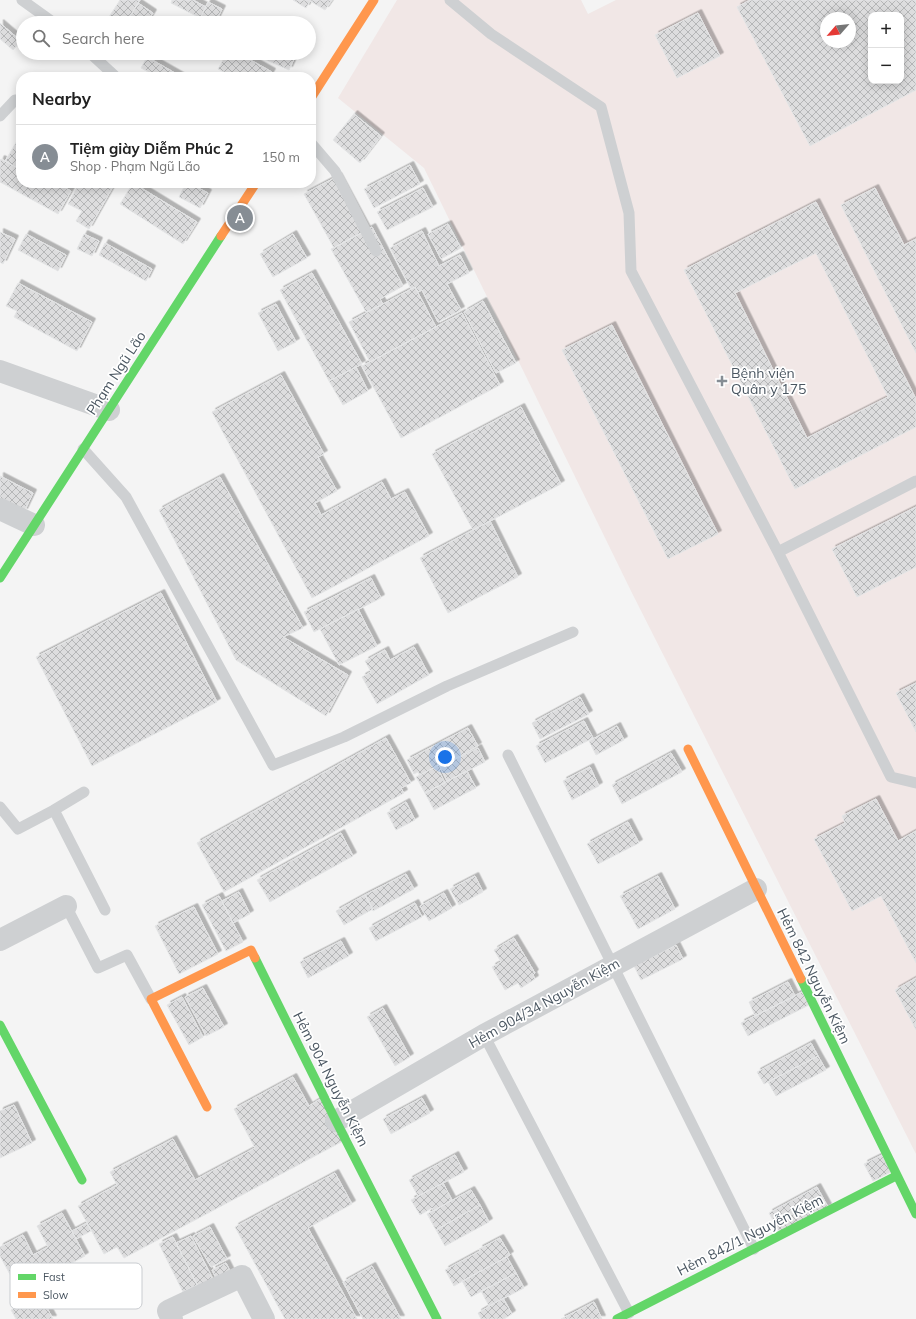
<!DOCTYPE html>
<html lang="en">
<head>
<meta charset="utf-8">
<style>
	:root { --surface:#fff; --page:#f2f2f2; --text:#222; --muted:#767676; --line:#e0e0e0; --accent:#868d94 }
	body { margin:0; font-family:Mulish,sans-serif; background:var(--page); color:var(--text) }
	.controls { position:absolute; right:12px; top:12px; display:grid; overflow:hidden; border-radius:8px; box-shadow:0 2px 10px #0003 }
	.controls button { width:36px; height:36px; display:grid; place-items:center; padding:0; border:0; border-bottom:1px solid var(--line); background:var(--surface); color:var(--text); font:20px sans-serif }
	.compass { position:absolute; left:820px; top:12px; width:36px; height:36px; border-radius:50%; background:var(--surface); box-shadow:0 2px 10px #0003; rotate:242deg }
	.you { position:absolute; left:445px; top:757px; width:14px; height:14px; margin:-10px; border:3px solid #fff; border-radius:50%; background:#1a73e8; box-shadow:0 0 0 6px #1a73e833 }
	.badge { display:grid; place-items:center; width:26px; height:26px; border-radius:50%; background:var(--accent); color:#fff; font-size:13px; font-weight:700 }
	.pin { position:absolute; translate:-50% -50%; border:2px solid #fff; box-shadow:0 1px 4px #0006 }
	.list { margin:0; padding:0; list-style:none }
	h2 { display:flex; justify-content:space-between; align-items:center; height:52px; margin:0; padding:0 16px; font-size:17px }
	h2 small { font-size:13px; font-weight:400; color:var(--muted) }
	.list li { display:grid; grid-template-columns:26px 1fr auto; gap:12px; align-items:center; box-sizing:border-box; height:64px; padding:0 16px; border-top:1px solid var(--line) }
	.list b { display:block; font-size:15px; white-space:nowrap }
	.list p { margin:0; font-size:13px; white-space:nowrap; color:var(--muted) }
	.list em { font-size:13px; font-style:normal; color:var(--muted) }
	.icon { flex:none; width:22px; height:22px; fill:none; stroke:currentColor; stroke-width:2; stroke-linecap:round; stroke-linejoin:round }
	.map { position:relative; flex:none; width:916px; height:1319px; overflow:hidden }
	.search { position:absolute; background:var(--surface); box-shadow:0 2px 10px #0003; left:16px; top:16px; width:300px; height:44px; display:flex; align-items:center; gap:10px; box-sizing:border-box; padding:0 14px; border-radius:22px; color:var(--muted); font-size:15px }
	.panel { position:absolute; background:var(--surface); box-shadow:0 2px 10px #0003; left:16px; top:72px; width:300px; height:116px; border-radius:16px }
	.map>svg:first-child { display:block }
	.medical { fill:#f1e7e6; fill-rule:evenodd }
	.building { fill:url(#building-cross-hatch); stroke:#e5e6e7; fill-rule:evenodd; filter:url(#shadow) }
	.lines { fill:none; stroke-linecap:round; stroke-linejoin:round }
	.lane { stroke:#ced0d2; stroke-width:11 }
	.street { stroke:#ced0d2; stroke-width:22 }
	.fast { stroke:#63d668; stroke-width:9 }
	.slow { stroke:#ff974d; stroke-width:9 }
	.poi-dot { fill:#868d94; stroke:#fff; stroke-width:1.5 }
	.labels { text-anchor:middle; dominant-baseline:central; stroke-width:3.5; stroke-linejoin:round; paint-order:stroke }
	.street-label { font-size:14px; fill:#4a5661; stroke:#fff }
	.poi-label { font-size:14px; fill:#4a5661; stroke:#fff; text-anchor:start }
	.key { fill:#fff; stroke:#c9ccd0; stroke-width:1 }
	.key-label { font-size:11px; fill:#4a5661 }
</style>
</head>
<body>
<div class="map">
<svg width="916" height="1319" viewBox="0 0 916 1319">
	<defs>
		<pattern id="building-cross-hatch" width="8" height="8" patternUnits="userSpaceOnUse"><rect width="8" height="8" fill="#ddddde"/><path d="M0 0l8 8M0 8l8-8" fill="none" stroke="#b5b6b7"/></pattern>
		<filter id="shadow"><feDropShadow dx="3.5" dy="-3.5" stdDeviation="0" flood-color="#0004"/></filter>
	</defs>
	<rect width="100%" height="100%" fill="#f4f4f4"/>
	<path class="medical" d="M397 0H581L588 14 616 0H916V1154L632 593 424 168 338 98ZM871 15H901V81H871ZM826 18H850V42H826Z"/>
	<path class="building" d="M120 0H140L126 23H105Z
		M172 0H193L206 7 200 18 171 3Z
		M293 0H332L325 10 310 1 306 8Z
		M750 0H916V90L810 146 737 7ZM871 15H901V81H871ZM826 18H850V42H826Z
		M208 2 222 9 215 23H198Z
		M138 3 153 13 147 23H126Z
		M698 13 720 56 677 78 655 35Z
		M0 23 21 41 13 50 0 39Z
		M227 53H238L272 72 269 77H234L218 69Z
		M262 53H287L295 57 289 70 260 57Z
		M147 57 182 77H157L141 68Z
		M354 114 381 136 360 163 333 140Z
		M17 141 21 144V170L5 161Z
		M1 159 21 170V183H44L46 184V183H56L71 191 58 214 0 182V161Z
		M410 165 420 184 374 208 364 189Z
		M338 176 367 230 334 248 304 194Z
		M79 183H115L89 229 76 221 82 211 68 204Z
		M133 183 197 222 183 244 120 204Z
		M186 183H189L208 193 200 208 179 197Z
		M423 188 433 207 387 230 377 212Z
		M875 188 904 245 916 239V353L841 205Z
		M816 202 916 399V427L795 489 684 270ZM816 253 888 397 807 438 735 293Z
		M448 224 461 248 441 259 428 234Z
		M372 227 403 286 380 299 383 304 366 312 331 249Z
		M422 231 439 266 460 255 469 273 447 284 461 310 438 322 422 290 418 292 415 287 411 289 390 248Z
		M0 232 15 239 3 264 0 262Z
		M26 234 66 255 58 271 18 250Z
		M84 234 99 241 92 256 77 249Z
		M293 234 307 258 273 277 260 254Z
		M105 243 152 269 146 281 99 255Z
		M312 273 362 364 329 381 280 290Z
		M18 283 92 322 77 351 14 317 17 311 6 306Z
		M415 287 436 327 370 362 349 322Z
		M483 301 516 363 496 373 464 312Z
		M276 304 296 342 278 351 258 313Z
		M462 313 500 385 401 438 362 366Z
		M612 325 718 534 668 559 562 350Z
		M356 367 368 391 343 405 329 381Z
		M281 375 324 454 318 457 337 491 315 503 321 515 382 482 391 499 405 492 429 536 312 598 212 412Z
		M521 407 561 484 473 530 432 454Z
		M0 476 33 493 24 512 0 500Z
		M220 477 303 628 283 637 348 675 326 716 236 660 159 510Z
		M916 507V567L857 597 832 549Z
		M490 521 518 577 448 613 420 558Z
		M371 578 381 598 314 632 304 612Z
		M161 593 217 702 92 766 36 657Z
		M358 609 377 646 339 665 320 629Z
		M414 647 429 675 377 704 362 677 371 672 365 661 385 650 390 660Z
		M916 683V732L896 693Z
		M580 697 589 714 540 739 532 723Z
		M584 721 593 738 545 763 536 746Z
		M617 726 624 740 596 755 589 741Z
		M468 728 478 746 440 767 439 765 420 775 418 772 414 774 407 760Z
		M386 738 411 783 401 788 404 793 224 892 197 843Z
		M478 748 485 762 447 781 440 767Z
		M671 753 682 772 622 804 612 785Z
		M439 765 441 769 439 771 445 783 425 793 416 777Z
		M590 767 599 786 572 800 563 781Z
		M467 771 476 788 434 810 425 793Z
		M876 799 898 841 916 831V963L881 896 852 911 814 839 845 823 842 816Z
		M406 802 415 820 396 830 387 813Z
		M628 822 639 843 598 864 587 844Z
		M341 833 353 856 270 902 257 880Z
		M406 874 414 889 373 911 365 895Z
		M475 876 483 892 459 905 450 889Z
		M658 876 675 909 638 929 620 896Z
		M239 892 250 914 233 923 222 901Z
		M444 893 452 908 429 921 420 906Z
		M365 895 373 909 344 925 336 911Z
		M219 896 243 942 226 951 202 905Z
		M415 903 422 917 376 941 369 928Z
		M194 907 218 954 179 974 155 926Z
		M514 938 535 973 533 975 535 979 521 988 518 983 505 990 492 967 501 962 494 950Z
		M341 941 349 956 308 978 300 962Z
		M676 945 683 959 641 980 634 966Z
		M916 978V1030L895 990Z
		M788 982 795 996 755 1016 749 1002Z
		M203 988 224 1027 206 1036 185 997Z
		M802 992 809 1005 748 1036 741 1023Z
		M182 997 203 1037 189 1045 167 1005Z
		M383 1008 410 1057 395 1066 367 1017Z
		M811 1043 818 1056 764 1084 757 1072Z
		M818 1056 826 1070 776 1096 768 1082Z
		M293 1077 309 1106 322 1098 345 1140 124 1258 117 1247 104 1254 78 1206 117 1185 110 1172 173 1139 195 1180 255 1148 234 1109Z
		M422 1098 430 1113 391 1134 383 1119Z
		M14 1105 32 1143 0 1158V1111Z
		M455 1155 464 1172 418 1196 409 1180Z
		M882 1155 891 1172 873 1181 864 1164Z
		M335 1173 352 1204 308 1228 357 1319H285L235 1227Z
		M443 1183 452 1200 434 1211 432 1208 420 1215 411 1200Z
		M817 1187 828 1207 780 1233 769 1213Z
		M471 1190 480 1205 436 1230 427 1214Z
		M480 1205 489 1222 445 1246 436 1230Z
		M62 1213 85 1256 19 1291 0 1256V1247L23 1235 33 1255 48 1247 37 1226Z
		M87 1223 91 1231 76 1239 72 1231Z
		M210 1227 227 1259 211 1267 193 1236Z
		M191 1236 217 1287 202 1294 176 1243Z
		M173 1237 197 1285 183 1292 159 1244Z
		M500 1238 510 1255 454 1286 445 1270 480 1251 479 1249Z
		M507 1257 516 1273 471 1297 462 1281Z
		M226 1263 233 1277 219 1284 212 1270Z
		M372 1266 401 1319H363L343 1282Z
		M516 1273 524 1288 489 1306 481 1291Z
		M40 1295 53 1319H16L11 1310Z
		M503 1298 512 1314 504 1319H481L478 1313Z
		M594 1302 602 1319H561Z"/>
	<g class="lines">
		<path class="lane" d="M22 0 54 23
			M450 0 491 34 601 107 629 213 631 271 778 552 891 777 916 783
			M90 53 116 77
			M0 116 15 100H21
			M311 143 335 171 376 251
			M83 449 126 497 273 765 344 737 447 686 573 632
			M778 552 916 481
			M508 755 754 1249
			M0 807 18 829 54 810 84 792
			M54 810 105 910
			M66 906 98 968 127 955 151 999
			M484 1035 629 1313"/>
		<path class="street" d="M0 371 109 410
			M0 509 34 525
			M0 940 66 906
			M336 1121 484 1035 756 889
			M172 1319 168 1311 242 1276 264 1319"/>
		<path class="fast" d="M0 578 221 236
			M255 958 336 1121 437 1319
			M801 979 916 1214
			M0 1025 82 1180
			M617 1319 896 1176"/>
		<path class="slow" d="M311 98 374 0
			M221 236 256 183
			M688 749 801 979
			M207 1107 151 999 251 950 255 958"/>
	</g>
	<path class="poi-dot" d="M720 375h4v4h4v4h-4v4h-4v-4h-4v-4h4z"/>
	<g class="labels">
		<g class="street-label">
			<text transform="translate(116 373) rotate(-57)">Phạm Ngũ Lão</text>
			<text transform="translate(814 976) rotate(64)">Hẻm 842 Nguyễn Kiệm</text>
			<text transform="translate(544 1003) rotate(-29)">Hẻm 904/34 Nguyễn Kiệm</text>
			<text transform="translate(331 1079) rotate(63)">Hẻm 904 Nguyễn Kiệm</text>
			<text transform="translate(750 1235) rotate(-27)">Hẻm 842/1 Nguyễn Kiệm</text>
		</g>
		<g class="poi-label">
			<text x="731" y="373">Bệnh viện<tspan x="731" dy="16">Quân y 175</tspan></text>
		</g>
	</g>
	<rect x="10" y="1263" width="132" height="46" rx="6" class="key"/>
	<rect x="18" y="1274" width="18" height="6" fill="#63d668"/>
	<rect x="18" y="1292" width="18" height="6" fill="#ff974d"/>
	<g class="key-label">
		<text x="43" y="1281">Fast</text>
		<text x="43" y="1299">Slow</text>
	</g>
</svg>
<div class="controls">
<button>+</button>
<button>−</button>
</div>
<svg class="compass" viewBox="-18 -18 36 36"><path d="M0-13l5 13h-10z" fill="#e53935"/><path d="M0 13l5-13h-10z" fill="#767676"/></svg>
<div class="you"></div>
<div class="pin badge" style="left:240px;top:218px">A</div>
<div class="search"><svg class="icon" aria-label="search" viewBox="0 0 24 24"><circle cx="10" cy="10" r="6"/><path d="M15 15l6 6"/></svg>Search here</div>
<section class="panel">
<h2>Nearby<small></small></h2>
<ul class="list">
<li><span class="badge">A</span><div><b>Tiệm giày Diễm Phúc 2</b><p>Shop · Phạm Ngũ Lão</p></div><em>150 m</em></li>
</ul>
</section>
</div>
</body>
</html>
